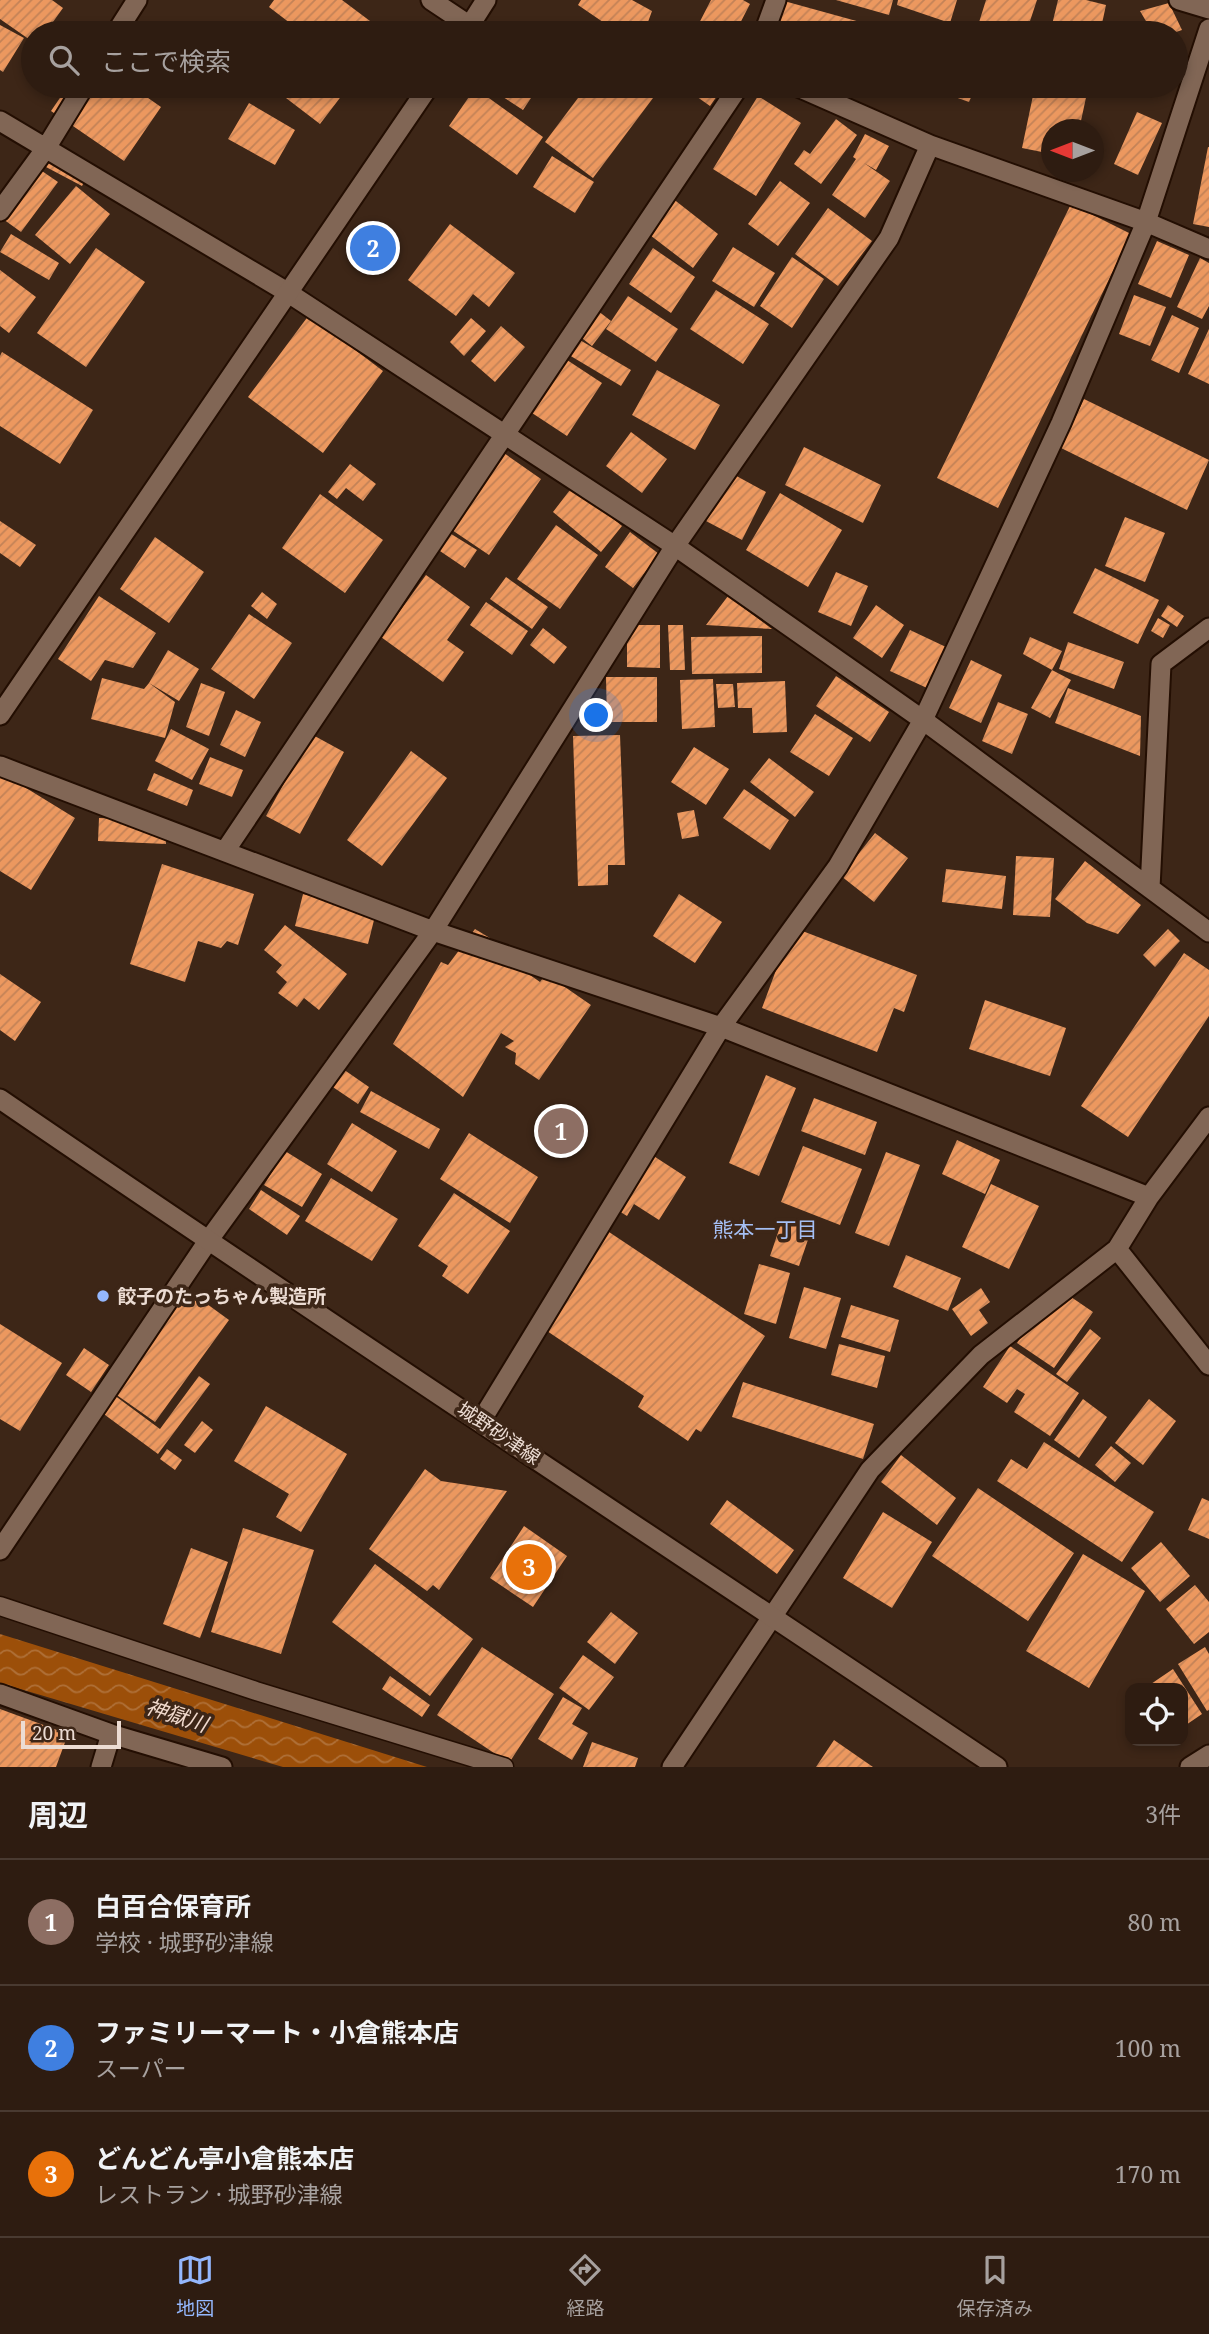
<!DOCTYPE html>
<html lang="ja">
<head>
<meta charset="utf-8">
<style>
	:root { --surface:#2e1c11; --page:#3a291f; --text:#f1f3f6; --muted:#a7a19f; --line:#493a31; --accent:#94b7fd }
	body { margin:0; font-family:"Noto Serif","Noto Sans JP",serif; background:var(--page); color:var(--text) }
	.controls { position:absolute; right:21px; bottom:21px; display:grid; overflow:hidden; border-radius:14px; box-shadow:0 4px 10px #0003 }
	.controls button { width:63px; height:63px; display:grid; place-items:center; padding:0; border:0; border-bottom:2px solid var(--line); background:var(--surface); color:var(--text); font:35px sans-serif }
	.compass { position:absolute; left:1041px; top:119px; width:63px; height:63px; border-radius:50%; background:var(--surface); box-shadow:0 4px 10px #0003; rotate:270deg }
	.scale { position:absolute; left:21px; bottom:18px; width:100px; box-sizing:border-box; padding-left:7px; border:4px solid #ecdcd3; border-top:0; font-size:19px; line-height:24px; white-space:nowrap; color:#ecdcd3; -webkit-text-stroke:5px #3d2617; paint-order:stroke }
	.you { position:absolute; left:597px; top:716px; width:24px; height:24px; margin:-18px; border:5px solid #fff; border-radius:50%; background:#1a73e8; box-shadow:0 0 0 10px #1a73e833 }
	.badge { display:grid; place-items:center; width:46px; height:46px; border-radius:50%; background:var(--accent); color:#fff; font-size:23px; font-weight:700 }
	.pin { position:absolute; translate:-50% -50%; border:4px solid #fff; box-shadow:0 2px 7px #0006 }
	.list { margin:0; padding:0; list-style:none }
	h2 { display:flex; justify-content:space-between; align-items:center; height:91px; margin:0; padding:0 28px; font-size:30px }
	h2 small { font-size:23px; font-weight:400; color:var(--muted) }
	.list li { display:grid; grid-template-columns:46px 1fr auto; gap:21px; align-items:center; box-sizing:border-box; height:126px; padding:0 28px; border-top:2px solid var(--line) }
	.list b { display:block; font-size:26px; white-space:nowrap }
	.list p { margin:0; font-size:23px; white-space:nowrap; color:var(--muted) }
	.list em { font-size:23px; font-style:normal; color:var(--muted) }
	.icon { flex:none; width:38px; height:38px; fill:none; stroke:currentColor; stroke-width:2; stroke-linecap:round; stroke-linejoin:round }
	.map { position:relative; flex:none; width:1209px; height:1767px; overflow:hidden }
	.search { position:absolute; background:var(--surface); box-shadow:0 4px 10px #0003; left:21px; right:21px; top:21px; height:77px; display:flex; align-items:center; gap:18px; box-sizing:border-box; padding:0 24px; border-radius:38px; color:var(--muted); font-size:26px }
	.sheet { height:469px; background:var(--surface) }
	nav { display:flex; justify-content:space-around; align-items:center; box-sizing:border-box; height:98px; border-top:2px solid var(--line); background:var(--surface); font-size:19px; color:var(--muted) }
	nav a { display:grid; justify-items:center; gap:4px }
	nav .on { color:var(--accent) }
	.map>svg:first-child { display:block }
	.water { fill:url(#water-waves) }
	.building { fill:url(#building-hatch) }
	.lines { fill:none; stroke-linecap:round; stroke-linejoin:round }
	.service-casing { stroke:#230e02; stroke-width:21 }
	.minor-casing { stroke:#230e02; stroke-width:23 }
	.tertiary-casing { stroke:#230e02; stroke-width:23 }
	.secondary-casing { stroke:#230e02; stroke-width:23 }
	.service { stroke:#816655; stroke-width:18 }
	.minor { stroke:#816655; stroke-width:19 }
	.tertiary { stroke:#816655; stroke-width:19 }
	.secondary { stroke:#816655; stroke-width:19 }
	.poi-dot { fill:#94b7fd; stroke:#3d2617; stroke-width:2.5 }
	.labels { text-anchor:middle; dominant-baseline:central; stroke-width:7; stroke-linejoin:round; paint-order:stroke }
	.poi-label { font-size:19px; font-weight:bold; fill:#ecdcd3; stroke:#3d2617; text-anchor:start }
	.street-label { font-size:19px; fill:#ecdcd3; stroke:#3d2617 }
	.neighbourhood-label { font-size:21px; fill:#a5bff4; stroke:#3d2617 }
	.water-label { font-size:21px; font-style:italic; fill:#f1dacd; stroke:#3d2617 }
</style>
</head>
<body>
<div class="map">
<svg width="1209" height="1767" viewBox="0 0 1209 1767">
	<defs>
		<pattern id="water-waves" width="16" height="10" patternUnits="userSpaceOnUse" patternTransform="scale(1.75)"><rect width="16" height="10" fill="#9c4f09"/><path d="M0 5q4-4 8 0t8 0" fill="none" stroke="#af7038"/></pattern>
		<pattern id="building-hatch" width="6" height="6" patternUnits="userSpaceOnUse" patternTransform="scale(1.75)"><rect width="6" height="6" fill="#ec985f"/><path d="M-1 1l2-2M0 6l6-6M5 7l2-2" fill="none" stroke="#c38257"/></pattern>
	</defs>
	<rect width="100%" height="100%" fill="#3d2617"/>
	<path class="water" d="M0 1634 427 1767H283L0 1683Z"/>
	<path class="building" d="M0 0H52L63 8 45 33H33V42L0 19Z
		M274 0H342L386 33H303L269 7Z
		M581 0H632L652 11 644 33H619L578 5Z
		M711 0H743L750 4 735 33H694Z
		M836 0H893L889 15Z
		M898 0H957L950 23 897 5Z
		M986 0H1037L1026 33 976 32Z
		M1058 0H1086L1106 5 1100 33H1050Z
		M784 1 871 25 869 33H774Z
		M1169 3 1182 30 1173 33H1153L1140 11Z
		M905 22 935 33H901Z
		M0 25 24 38 3 72 0 70Z
		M495 26 506 33H490Z
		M68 86H131L161 107 124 161 51 111Z
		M295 86H349L320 124 286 98Z
		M486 86H539L523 110Z
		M587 86H662L593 178 545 142Z
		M684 86H724L710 106 683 87Z
		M924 86H976L969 102Z
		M1035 86H1049L1087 93 1079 130H1052V154L1022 148Z
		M475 88 543 137 517 175 449 126Z
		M758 96 801 123 756 196 713 169Z
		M249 103 295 130 275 165 228 139Z
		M1137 112 1162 123 1138 175 1114 164Z
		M836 119 857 135 821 184 794 164 804 150 810 154Z
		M865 134 889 146 876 170 864 163 890 181 865 218 832 195 856 159 853 157Z
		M57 146 93 165 82 186 46 167Z
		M1208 147H1209V227L1193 224Z
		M552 156 594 182 575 213 533 187Z
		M39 169 58 182 21 232 3 219Z
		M780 181 810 203 778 246 748 224Z
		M76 186 110 214 70 264 35 235Z
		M672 198 718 234 693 268 646 232Z
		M1071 204 1131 234 998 508 937 478Z
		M828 208 872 241 838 286 795 254Z
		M450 224 515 273 489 307 473 294 456 316 408 280Z
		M11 234 59 263 49 280 0 252Z
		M1157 241 1189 255 1171 298 1138 284Z
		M733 247 775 273 754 307 712 281Z
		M96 248 145 282 86 367 37 333Z
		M653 248 695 277 671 313 629 284Z
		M792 257 824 279 792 328 760 306Z
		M1200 258 1209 263V306L1202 319 1177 307Z
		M0 270 36 297 9 333 0 326Z
		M716 290 769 324 743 364 690 329Z
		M1134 295 1166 307 1150 346 1119 334Z
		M628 296 678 329 656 362 606 329Z
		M584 300 611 321 592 346 565 325Z
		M309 315 383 371 323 453 248 397Z
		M1172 315 1199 328 1179 373 1151 360Z
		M471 318 486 331 464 356 450 342Z
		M501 326 525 347 495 382 471 361Z
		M1209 329V384L1188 374Z
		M573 336 631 370 621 386 564 352Z
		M2 352 93 410 60 464 0 426V356Z
		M564 358 602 383 567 436 529 411Z
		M657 370 720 405 695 450 632 415Z
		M1084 399 1209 460 1187 510 1061 448Z
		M631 432 667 459 642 493 606 466Z
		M804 447 881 485 863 523 785 485Z
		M501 451 541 479 489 555 449 528Z
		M350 464 376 484 363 501 346 488 337 499 328 492Z
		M731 473 766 492 742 540 706 521Z
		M573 486 622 526 601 552 553 512Z
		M780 493 842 530 808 587 746 550Z
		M320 494 383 540 345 593 282 548Z
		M1125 517 1165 533 1145 582 1105 566Z
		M0 521 36 545 20 567 0 553Z
		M556 525 598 555 560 609 517 579Z
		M448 532 477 550 465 568 437 549Z
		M630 532 659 554 633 588 605 567Z
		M155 537 204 572 169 623 120 589Z
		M1095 568 1159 600 1138 644 1073 613Z
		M836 572 868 586 851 626 818 612Z
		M426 575 470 607 447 640 464 652 443 682 381 637Z
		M506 577 548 607 532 629 490 599Z
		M262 592 277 604 267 619 251 606Z
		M99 596 156 633 133 668 105 660 91 681 58 659Z
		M728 596 772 629 706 625Z
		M486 602 528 631 512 655 470 625Z
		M876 605 904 625 882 658 853 638Z
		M1168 605 1184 616 1177 627 1161 616Z
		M249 614 292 643 254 699 211 669Z
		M1158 618 1170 625 1163 638 1151 631Z
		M627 625H660V668L627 667Z
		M668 625H683L685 670H670Z
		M543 628 567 647 554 664 530 645Z
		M910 630 946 647 927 688 890 671Z
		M762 636V673L692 674 691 637Z
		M1030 637 1062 651 1052 670 1071 680 1050 718 1031 708 1052 670 1023 654Z
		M1068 642 1124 662 1114 689 1059 669Z
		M168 650 199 669 179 701 149 683Z
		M971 660 1002 675 981 723 949 708Z
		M836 676 889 712 870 742 816 706Z
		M606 677H657V722H607Z
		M102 678 144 689 149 683 175 702 165 738 91 719Z
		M713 679 715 727 682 729 680 680Z
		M785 681 787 732 753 733 752 708H738L737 683Z
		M201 683 225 692 209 736 186 727Z
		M716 684H733L735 707 718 708Z
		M1068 688 1141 716 1140 756 1055 723Z
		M998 702 1028 714 1012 754 982 741Z
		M236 710 261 722 245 757 220 745Z
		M815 714 853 738 829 776 790 752Z
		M171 729 209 749 192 780 155 761Z
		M311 734 344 752 300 834 266 816Z
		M620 735 625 865H608V885L578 886 573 736Z
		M694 747 729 769 706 805 671 782Z
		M411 751 447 778 382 866 347 840Z
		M210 757 243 770 232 797 199 784Z
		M769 758 814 792 795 817 750 782Z
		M0 772 75 818 31 890 0 871Z
		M154 773 193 790 187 806 147 790Z
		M744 789 789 820 770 850 723 818Z
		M694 810 699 836 682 839 677 813Z
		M99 818 166 821V844L98 841Z
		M875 833 908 858 874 902 841 876Z
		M1016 856 1054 858 1050 917 1013 915Z
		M1085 861 1141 905 1118 934 1087 923 1055 899Z
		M162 864 254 894 238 945 227 941 221 948 198 941 185 982 130 964Z
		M946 869 1006 876 1002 909 942 902Z
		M303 894 376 912 368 944 295 926Z
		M679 894 722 922 695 963 653 936Z
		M285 925 347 974 319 1010 304 998 297 1007 278 993 287 982 276 972 282 965 264 950Z
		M792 927 917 975 904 1012 894 1008 877 1052 762 1008Z
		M475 929 534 965 530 975 540 982 546 974 591 1005 539 1080 515 1064 516 1053 505 1047 514 1041 501 1033 463 1097 393 1044 441 962 448 965Z
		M1168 929 1180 941 1155 967 1143 955Z
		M1184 953 1209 970V1016L1128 1137 1081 1106Z
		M0 974 41 1002 15 1041 0 1030Z
		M985 1000 1066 1028 1050 1076 969 1049Z
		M327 1058 369 1087 358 1104 315 1075Z
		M766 1075 796 1088 759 1176 729 1163Z
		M371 1091 440 1129 429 1149 360 1112Z
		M814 1098 877 1122 865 1155 801 1131Z
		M352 1123 397 1151 372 1192 327 1164Z
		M469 1133 538 1177 510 1223 440 1179Z
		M957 1140 1000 1160 985 1194 942 1174Z
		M803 1146 862 1169 840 1225 781 1202Z
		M285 1151 322 1174 302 1207 264 1185Z
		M886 1152 920 1165 889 1246 855 1233Z
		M649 1153 686 1177 659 1220 634 1204 627 1216 614 1208Z
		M331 1178 398 1219 372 1261 305 1221Z
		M991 1184 1039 1206 1009 1269 962 1247Z
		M261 1190 300 1216 287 1235 249 1209Z
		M454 1193 510 1231 468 1294 442 1276 448 1266 418 1246Z
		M783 1218 812 1228 799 1266 770 1256Z
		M609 1232 765 1336 701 1432 696 1429 688 1441 638 1407 644 1396 544 1329Z
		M906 1255 961 1278 948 1311 893 1287Z
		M759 1264 790 1273 776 1324 744 1314Z
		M1055 1286 1093 1312 1054 1368 1017 1343Z
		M804 1287 841 1298 826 1349 789 1338Z
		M185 1288 229 1320 155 1422 111 1391Z
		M981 1288 990 1302 979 1310 988 1323 971 1336 952 1309Z
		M851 1305 899 1320 890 1352 841 1337Z
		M0 1324 62 1363 20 1431 0 1419Z
		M1090 1329 1101 1338 1067 1382 1056 1374Z
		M839 1344 885 1356 877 1388 831 1375Z
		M1010 1346 1079 1393 1050 1436 1014 1412 1025 1394 1017 1389 1007 1403 983 1387Z
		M84 1348 109 1365 91 1392 66 1375Z
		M199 1376 210 1384 158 1454 101 1412 114 1395 160 1429Z
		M743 1382 874 1424 863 1459 732 1417Z
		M1083 1399 1107 1417 1079 1458 1054 1440Z
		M1149 1399 1176 1421 1143 1465 1115 1443Z
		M266 1406 347 1454 301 1532 276 1517 289 1494 234 1461Z
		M202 1421 213 1430 195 1453 184 1445Z
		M1044 1442 1154 1512 1122 1562 997 1481 1011 1459 1027 1469Z
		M1111 1446 1131 1463 1115 1482 1095 1465Z
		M167 1449 182 1460 175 1470 160 1459Z
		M901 1455 956 1498 937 1525 881 1482Z
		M425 1469 441 1481 507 1491 439 1590 433 1585 427 1591 369 1549Z
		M978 1488 1074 1553 1028 1621 932 1556Z
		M1202 1498 1209 1501V1539L1188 1530Z
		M727 1500 794 1550 777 1574 710 1524Z
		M883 1512 932 1542 892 1608 843 1578Z
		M524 1526 567 1556 533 1607 490 1578Z
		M243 1528 314 1550 281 1654 211 1632Z
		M1161 1542 1190 1576 1160 1602 1131 1568Z
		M191 1548 228 1562 200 1638 163 1624Z
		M1083 1554 1145 1591 1089 1688 1026 1651Z
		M375 1564 473 1639 430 1696 332 1622Z
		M1195 1585 1209 1602V1632L1194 1644 1166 1609Z
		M611 1612 638 1633 615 1664 587 1642Z
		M482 1647 554 1694 509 1763 437 1715Z
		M1205 1647 1209 1654V1710L1207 1711 1178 1664Z
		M583 1655 614 1677 589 1710 559 1688Z
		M1173 1669 1202 1714 1183 1727V1688H1145Z
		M390 1676 430 1705 422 1717 382 1689Z
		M563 1697 582 1708 572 1724 588 1733 572 1760 538 1739Z
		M0 1709 68 1734 56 1767H0Z
		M834 1740 873 1767H816Z
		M592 1742 638 1758 635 1767H583Z"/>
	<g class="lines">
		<g class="service-casing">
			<path id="service" d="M0 1606 256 1691 504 1767"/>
		</g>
		<g class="minor-casing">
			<path id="minor" d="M431 0 470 26
				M1179 0 1209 9
				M116 33 137 0
				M764 33 776 0
				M796 86 930 145 1146 222 1209 249
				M0 121 287 292 675 546 923 720 1209 932
				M0 211 46 148 84 86
				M0 766 433 931 721 1027 1149 1197
				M225 851 739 86
				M1150 888 1161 664 1209 628
				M1117 1249 1209 1365
				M481 1421 721 1027 838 866 923 720 1061 423 1146 222 1209 29
				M0 1550 208 1241 433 931 675 546 889 238 930 145
				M0 1694 111 1734 222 1767
				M101 1767 111 1734
				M672 1767 870 1470 981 1355 1117 1249 1149 1197 1209 1117
				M1190 1767 1209 1755"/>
		</g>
		<g class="tertiary-casing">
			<path id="tertiary" d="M465 33 486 0
				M0 715 429 86"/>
		</g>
		<g class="secondary-casing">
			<path id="secondary" d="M0 1099C330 1325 665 1544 997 1767"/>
		</g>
		<use href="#service" class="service"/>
		<use href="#minor" class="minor"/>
		<use href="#tertiary" class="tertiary"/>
		<use href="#secondary" class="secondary"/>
	</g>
	<circle class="poi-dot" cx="103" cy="1296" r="7"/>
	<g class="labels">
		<g class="poi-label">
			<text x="117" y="1296">餃子のたっちゃん製造所</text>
		</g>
		<g class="street-label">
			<text transform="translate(499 1433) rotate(34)">城野砂津線</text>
		</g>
		<g class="neighbourhood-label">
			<text x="765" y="1229">熊本一丁目</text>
		</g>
		<g class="water-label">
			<text transform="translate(177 1715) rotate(18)">神獄川</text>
		</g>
	</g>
</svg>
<div class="controls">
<button><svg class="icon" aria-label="locate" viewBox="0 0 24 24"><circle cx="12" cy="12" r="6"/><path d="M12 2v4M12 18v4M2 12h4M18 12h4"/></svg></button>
</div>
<svg class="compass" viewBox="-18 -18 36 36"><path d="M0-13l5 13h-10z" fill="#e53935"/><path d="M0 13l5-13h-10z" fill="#a7a19f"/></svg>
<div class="scale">20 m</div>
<div class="you"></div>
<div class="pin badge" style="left:561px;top:1131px;background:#8d6e63">1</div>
<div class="pin badge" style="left:373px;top:248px;background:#3f7fe0">2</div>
<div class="pin badge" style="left:529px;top:1567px;background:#e8710a">3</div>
<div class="search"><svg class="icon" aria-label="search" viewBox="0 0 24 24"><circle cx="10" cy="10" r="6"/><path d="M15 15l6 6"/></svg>ここで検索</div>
</div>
<section class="sheet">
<h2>周辺<small>3件</small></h2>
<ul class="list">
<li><span class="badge" style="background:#8d6e63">1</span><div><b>白百合保育所</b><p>学校 · 城野砂津線</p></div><em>80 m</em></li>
<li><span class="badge" style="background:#3f7fe0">2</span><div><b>ファミリーマート・小倉熊本店</b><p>スーパー</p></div><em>100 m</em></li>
<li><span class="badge" style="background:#e8710a">3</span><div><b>どんどん亭小倉熊本店</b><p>レストラン · 城野砂津線</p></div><em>170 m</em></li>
</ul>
</section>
<nav>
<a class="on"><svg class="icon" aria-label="map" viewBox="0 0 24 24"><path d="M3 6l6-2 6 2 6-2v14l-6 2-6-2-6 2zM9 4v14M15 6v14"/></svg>地図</a>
<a><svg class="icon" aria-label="directions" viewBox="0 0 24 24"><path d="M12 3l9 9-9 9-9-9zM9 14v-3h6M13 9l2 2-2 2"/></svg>経路</a>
<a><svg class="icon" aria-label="saved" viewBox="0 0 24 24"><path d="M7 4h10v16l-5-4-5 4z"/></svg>保存済み</a>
</nav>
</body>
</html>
